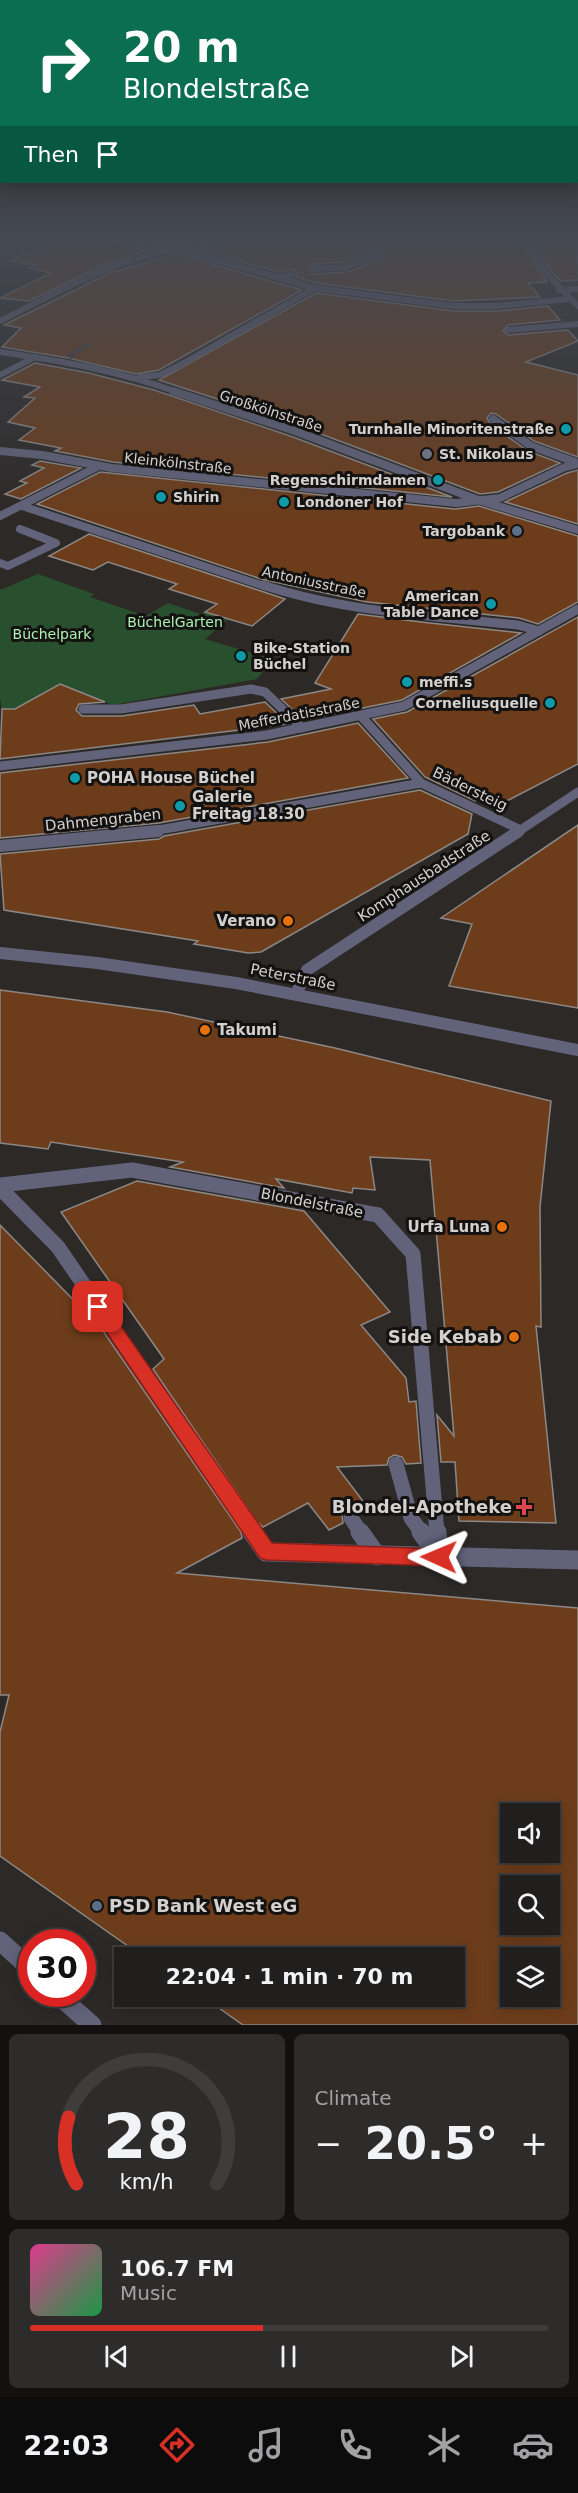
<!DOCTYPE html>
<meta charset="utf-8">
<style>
:root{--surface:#211f1d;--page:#2d2c2a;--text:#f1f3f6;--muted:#a2a2a4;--line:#3e3d3b;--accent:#d93025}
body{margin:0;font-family:"DejaVu Sans",sans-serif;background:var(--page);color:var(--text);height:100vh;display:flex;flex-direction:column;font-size:22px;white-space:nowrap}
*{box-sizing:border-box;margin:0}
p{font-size:20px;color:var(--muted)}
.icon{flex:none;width:33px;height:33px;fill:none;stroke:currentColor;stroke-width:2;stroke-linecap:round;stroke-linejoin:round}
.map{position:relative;height:2025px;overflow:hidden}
.details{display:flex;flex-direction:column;gap:9px;padding:9px;background:#121110;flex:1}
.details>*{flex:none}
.hud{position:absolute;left:0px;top:0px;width:579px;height:183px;box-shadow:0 3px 15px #0003,0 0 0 2px var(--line);background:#0b6e4f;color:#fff;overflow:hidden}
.controls{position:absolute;left:500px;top:1803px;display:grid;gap:12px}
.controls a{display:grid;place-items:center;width:60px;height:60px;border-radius:0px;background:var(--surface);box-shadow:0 3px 15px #0003,0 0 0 2px var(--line);font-size:30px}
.speed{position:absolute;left:18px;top:1929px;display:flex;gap:12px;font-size:30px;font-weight:700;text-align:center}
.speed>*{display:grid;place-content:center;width:78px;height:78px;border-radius:50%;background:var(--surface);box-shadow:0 3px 15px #0003,0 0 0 2px var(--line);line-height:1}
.speed .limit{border:9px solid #d22;background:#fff;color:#111}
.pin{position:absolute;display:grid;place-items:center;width:51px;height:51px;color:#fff;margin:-26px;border-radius:12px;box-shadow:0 3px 9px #0006}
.me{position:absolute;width:66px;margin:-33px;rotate:271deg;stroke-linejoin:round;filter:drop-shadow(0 0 4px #0008)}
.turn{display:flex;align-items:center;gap:21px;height:126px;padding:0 24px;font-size:27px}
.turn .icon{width:78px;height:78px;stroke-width:2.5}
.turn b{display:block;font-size:42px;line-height:51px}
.then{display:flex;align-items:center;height:57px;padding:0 24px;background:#0003;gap:12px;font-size:22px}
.big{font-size:45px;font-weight:600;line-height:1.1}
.details .tile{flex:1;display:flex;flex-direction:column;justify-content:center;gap:9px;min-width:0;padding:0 21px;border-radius:9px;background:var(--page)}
.details .dial{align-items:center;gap:0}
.dial svg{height:156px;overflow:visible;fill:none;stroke:var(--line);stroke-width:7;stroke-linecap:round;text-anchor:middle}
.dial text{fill:var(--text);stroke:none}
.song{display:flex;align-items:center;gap:18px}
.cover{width:72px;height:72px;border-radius:9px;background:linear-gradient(135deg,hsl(330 70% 55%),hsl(140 70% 35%))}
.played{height:6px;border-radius:3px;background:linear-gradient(90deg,var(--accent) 45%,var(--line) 45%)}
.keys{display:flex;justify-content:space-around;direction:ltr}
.heat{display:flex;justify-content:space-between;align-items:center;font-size:33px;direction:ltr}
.details .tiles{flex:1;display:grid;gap:9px;grid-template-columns:1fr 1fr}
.tile:last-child{grid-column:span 2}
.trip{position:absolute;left:114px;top:1947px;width:351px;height:60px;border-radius:0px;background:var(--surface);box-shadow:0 3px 15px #0003,0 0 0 2px var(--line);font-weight:600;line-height:60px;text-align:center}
.menu{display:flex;height:96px;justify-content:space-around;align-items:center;background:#0d0c0c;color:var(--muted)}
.menu .icon{width:42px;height:42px}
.menu .current{color:var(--accent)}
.menu b{font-size:27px;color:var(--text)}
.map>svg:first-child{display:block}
</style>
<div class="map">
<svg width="578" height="2025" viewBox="0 0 578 2025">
<rect width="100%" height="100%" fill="#2c2927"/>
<!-- green -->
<path fill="#29502e" d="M38,574L94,594L90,597L146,616L168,603L201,614L205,612L229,619L205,639L273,659L257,679L113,705L60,684L19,708L2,709L0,698V590Z"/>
<!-- building -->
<g fill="#6d3d1b" stroke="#8c8886" stroke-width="1.5" fill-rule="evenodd">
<path d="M140,237H202L173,244Z"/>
<path d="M230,237H502L506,243H522L547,282L528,283L540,297L453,301L316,283L296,277L297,273L294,269L279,272L196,249L227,242ZM378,249L384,252L383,258L348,272L314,274L309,270L313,264L345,262Z"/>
<path d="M59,239L97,242L104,240L149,249L106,264L29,301L0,298L51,273L30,268L35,265L10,261Z"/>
<path d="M578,242V280L561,281L551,271L534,243Z"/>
<path d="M176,254L302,290L159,370L136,374L68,358L2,347L21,328L4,325L110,273Z"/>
<path d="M316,293L453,311H498L548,306L560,320L508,325L503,331L508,335L568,330L578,341L526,362L578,375V457L534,441L496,414L491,413L487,418L490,424L528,451L560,463L498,492L480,494L297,425L159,380Z"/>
<path d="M35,363L89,373L154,390L293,437L452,497L113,462L55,451L61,448L19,440L35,428L8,422L35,398L24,397L40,387L2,380Z"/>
<path d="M40,461L81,468L21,499L5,494L27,483L20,481L44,468L32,465Z"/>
<path d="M578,470V524L505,502L567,473Z"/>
<path d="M100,472L455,509L479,506L578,536V602L538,624L519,618L367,602L261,579L37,504Z"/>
<path d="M89,534L261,591L285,599L252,626L205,612L217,604L169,589L177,584L108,562L93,570L49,556Z"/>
<path d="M358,614L421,622L521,633L402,700L304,720L281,699L331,689L315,683Z"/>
<path d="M578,617V764L501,804L477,790L475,801L425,777L373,719L407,712Z"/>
<path d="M60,684L105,702L79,704L76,710L82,716H122L194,705L200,714L265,702L288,724L0,759L2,709H15Z"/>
<path d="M358,723L408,778L159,823L0,838V773L268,742Z"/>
<path d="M420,790L472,814L468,834L261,952L248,953L194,944L198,941L4,910L0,854L159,839L164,836Z"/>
<path d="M578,825V1008L449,986L472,924L441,918Z"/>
<path d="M0,990L167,1012L335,1048L551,1101L540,1207L541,1327L536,1326L556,1523L459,1521L455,1462H441L437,1415L454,1436L430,1160L370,1157L375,1190L353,1188L352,1193L276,1179L284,1188L170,1167L183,1162L51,1142L48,1149L0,1143Z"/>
<path d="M137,1181L304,1211L390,1312L361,1325L406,1378L409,1402L416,1401L421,1463L406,1464L402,1457L394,1455L389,1458L387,1465L337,1467L369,1509L360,1514L355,1509L346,1510L342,1514L343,1523L329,1530L308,1503L263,1527L257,1522L153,1369L164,1359L61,1212Z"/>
<path d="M0,1225L101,1328L241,1532L242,1538L177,1573L578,1608V2025H243L202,1996H454V1958H145L0,1856V1732L9,1695H0ZM510,1814H549V1852H510ZM510,1886H549V1924H510ZM510,1958H549V1996H510Z"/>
</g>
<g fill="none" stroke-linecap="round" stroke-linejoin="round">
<!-- pedestrian-tunnel -->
<path stroke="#454240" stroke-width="6" stroke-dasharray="6 3" stroke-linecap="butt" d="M69,357L89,344"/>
<!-- service-far4 -->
<g stroke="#62637b" stroke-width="6">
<path d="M314,269L346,267L379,254"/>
<path d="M279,278L292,274"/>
</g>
<!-- service-far3 -->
<g stroke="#62637b" stroke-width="8">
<path d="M493,419L531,446L578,463"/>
<path d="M0,563L8,566L56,543L20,529"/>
</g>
<!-- service-far2 -->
<path stroke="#62637b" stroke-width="9" d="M83,709H121L251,689L265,692L302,728"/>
<!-- service-far1 -->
<g stroke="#62637b" stroke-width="15">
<path d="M396,1464L411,1518L422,1533"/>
<path d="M351,1518L361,1533"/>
</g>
<!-- service -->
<g stroke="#62637b" stroke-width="19">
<path d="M360,1532L377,1556"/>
<path d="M421,1532L437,1554"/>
</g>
<!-- pedestrian-far4 -->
<g stroke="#62637b" stroke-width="6">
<path d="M108,237L169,247"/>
<path d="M0,321C55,294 114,258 176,249"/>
<path d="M0,352C61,361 119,371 177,392"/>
<path d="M0,375L35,357"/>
<path d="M140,377L160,375L182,364"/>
</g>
<!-- pedestrian-far3 -->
<path stroke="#62637b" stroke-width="8" d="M173,391L295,431L481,501L578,530"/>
<!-- pedestrian-far2 -->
<g stroke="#62637b" stroke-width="9">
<path d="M361,716L421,783L521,830"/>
<path d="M142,833L421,783"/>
</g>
<!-- pedestrian-far1 -->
<path stroke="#62637b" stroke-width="12" d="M0,846L158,831"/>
<!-- pedestrian -->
<g stroke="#62637b" stroke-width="19">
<path d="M0,1941L32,1970"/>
<path d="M57,1994L92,2025"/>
</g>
<!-- minor-far5 -->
<g stroke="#62637b" stroke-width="6">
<path d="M177,248L225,237"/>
<path d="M176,249L315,288L453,306H498L570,299"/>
<path d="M559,290L578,289"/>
<path d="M508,330L578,324"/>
<path d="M182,364L315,288"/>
</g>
<!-- minor-far4 -->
<g stroke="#62637b" stroke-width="8">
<path d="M0,451L42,455L112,468L456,503L500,498L565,467L578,464"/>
<path d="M22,506L267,587"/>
<path d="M0,516L99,466"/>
</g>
<!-- minor-far3 -->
<g stroke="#62637b" stroke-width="9">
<path d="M263,585C344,612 434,616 518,625L539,631"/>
<path d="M0,766L267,735L404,706L578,609"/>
<path d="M516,833L578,792"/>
</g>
<!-- minor-far2 -->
<g stroke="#62637b" stroke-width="12">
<path d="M0,953L97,963L236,983L578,1050"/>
<path d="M296,994L307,970L519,831"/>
</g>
<!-- minor-far1 -->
<g stroke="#62637b" stroke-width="15">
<path d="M0,1185L132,1170L378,1215L413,1254L437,1533"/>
<path d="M0,1188L58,1247L253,1533"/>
</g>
<!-- minor -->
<g stroke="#62637b" stroke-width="19">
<path d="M252,1532L266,1552L578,1560"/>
<path d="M437,1532L439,1557"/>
</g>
<!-- tertiary -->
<path stroke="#62637b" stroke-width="6" d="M524,237L547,274L578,306"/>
</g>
<!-- sky -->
<linearGradient id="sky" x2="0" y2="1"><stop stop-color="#181715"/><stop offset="0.46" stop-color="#454952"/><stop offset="1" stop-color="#454952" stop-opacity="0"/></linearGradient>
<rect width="578" height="520" fill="url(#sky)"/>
<!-- route -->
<path fill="#d93025" stroke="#8d1f18" stroke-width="1.5" d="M98,1300L104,1302L272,1543L439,1549L446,1551L448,1557L446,1563L439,1566L266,1560L260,1558L92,1311L90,1307Z"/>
<!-- markers -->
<g fill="#0f9aa8" stroke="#131211" stroke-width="2">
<circle cx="566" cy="429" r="6"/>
<circle cx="438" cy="480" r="6"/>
<circle cx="161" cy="497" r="6"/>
<circle cx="284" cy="502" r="6"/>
<circle cx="491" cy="604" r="6"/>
<circle cx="241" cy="656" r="6"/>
<circle cx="407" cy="682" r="6"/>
<circle cx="550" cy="703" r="6"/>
<circle cx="75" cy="778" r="6"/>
<circle cx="180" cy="806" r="6"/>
</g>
<circle fill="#6b7280" stroke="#131211" stroke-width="2" cx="427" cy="454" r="6"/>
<g fill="#5c6f8a" stroke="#131211" stroke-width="2">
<circle cx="517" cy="531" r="6"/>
<circle cx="97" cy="1906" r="6"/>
</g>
<g fill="#e8710a" stroke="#131211" stroke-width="2">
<circle cx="288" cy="921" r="6"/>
<circle cx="205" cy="1030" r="6"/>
<circle cx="502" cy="1227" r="6"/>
<circle cx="514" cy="1337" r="6"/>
</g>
<path fill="#e0444e" stroke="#131211" stroke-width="2" d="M521 1498h6v6h6v6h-6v6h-6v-6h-6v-6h6z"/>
<g text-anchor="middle" stroke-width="6" stroke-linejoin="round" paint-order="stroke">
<!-- far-street labels -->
<g font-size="14" fill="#d3d1cf" stroke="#131211">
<text transform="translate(271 411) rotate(18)" y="5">Großkölnstraße</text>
<text transform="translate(178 463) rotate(6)" y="5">Kleinkölnstraße</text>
<text transform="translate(314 582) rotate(12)" y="5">Antoniusstraße</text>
<text transform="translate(299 714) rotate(-11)" y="5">Mefferdatisstraße</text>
</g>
<!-- far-poi labels -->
<g font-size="14" font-weight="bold" fill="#d3d1cf" stroke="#131211" text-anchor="end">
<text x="554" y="434">Turnhalle Minoritenstraße</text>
<text x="439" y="459" text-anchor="start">St. Nikolaus</text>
<text x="426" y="485">Regenschirmdamen</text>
<text x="173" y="502" text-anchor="start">Shirin</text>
<text x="296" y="507" text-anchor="start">Londoner Hof</text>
<text x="505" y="536">Targobank</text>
<text x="479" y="601">American<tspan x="479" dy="16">Table Dance</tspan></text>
<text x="253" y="653" text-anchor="start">Bike-Station<tspan x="253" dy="16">Büchel</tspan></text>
<text x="419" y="687" text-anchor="start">meffi.s</text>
<text x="538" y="708">Corneliusquelle</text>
</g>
<!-- far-park labels -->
<g font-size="14" fill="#abf2b2" stroke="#131211">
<text x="175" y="627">BüchelGarten</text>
<text x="52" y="639">Büchelpark</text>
</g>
<!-- poi labels -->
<g font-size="15" font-weight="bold" fill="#d3d1cf" stroke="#131211" text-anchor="start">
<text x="87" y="783">POHA House Büchel</text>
<text x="192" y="802">Galerie<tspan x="192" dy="17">Freitag 18.30</tspan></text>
<text x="276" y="926" text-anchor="end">Verano</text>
<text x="217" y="1035">Takumi</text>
<text x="490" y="1232" text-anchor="end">Urfa Luna</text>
</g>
<!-- street labels -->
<g font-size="15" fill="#d3d1cf" stroke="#131211">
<text transform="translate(470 789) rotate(26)" y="5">Bädersteig</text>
<text transform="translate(103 820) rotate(-6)" y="5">Dahmengraben</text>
<text transform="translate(424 876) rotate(-33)" y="5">Komphausbadstraße</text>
<text transform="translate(293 977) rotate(11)" y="5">Peterstraße</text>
<text transform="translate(312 1203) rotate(11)" y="5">Blondelstraße</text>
</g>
<!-- near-poi labels -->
<g font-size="18" font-weight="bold" fill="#d3d1cf" stroke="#131211" text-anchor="end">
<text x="502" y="1343">Side Kebab</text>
<text x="512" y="1513">Blondel-Apotheke</text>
<text x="109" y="1912" text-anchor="start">PSD Bank West eG</text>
</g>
</g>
</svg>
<div class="controls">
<a><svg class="icon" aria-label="sound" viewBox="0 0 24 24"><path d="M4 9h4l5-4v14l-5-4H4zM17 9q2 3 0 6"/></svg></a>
<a><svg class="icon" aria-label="search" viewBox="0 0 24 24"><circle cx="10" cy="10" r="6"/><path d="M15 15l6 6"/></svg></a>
<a><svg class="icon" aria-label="layers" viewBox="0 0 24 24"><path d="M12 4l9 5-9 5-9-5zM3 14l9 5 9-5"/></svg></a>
</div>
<div class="speed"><div class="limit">30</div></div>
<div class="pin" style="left:98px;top:1307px;background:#d93025"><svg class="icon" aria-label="arrive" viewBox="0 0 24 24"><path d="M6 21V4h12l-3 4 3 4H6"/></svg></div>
<svg class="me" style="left:439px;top:1557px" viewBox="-20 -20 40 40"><path d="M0-17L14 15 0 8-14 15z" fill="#d93025" stroke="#fff" stroke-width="4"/></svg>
<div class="trip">22:04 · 1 min · 70 m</div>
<div class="hud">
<div class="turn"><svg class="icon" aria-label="right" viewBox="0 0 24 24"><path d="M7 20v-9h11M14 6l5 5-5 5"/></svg><div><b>20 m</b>Blondelstraße</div></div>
<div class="then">Then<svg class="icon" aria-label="arrive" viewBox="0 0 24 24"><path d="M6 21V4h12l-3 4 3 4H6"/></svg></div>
</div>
</div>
<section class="details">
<div class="tiles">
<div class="tile dial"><svg viewBox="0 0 100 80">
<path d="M14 69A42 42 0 1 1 86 69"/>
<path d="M14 69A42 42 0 0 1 10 35" stroke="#d93025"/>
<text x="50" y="56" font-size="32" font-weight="700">28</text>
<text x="50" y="72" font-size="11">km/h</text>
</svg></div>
<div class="tile"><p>Climate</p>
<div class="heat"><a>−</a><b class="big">20.5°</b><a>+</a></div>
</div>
<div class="tile">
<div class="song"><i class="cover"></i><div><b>106.7 FM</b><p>Music</p></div></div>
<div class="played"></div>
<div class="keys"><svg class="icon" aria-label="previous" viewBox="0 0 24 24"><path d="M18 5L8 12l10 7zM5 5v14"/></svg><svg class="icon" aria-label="pause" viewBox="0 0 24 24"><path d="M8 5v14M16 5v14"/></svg><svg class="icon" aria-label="next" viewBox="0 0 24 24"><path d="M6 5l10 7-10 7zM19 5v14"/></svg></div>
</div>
</div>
</section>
<nav class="menu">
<b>22:03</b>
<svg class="icon current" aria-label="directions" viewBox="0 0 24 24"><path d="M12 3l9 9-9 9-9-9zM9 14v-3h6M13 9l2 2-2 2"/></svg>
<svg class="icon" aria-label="music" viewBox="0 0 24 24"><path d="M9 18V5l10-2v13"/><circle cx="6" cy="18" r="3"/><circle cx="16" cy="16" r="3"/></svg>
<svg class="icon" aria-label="phone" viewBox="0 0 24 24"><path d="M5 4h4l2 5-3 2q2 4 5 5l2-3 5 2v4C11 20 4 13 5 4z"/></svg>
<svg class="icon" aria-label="climate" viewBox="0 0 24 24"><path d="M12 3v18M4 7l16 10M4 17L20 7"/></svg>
<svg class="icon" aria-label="car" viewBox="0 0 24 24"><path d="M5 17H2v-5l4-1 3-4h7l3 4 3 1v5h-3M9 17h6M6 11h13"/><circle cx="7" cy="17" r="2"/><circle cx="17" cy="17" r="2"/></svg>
</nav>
